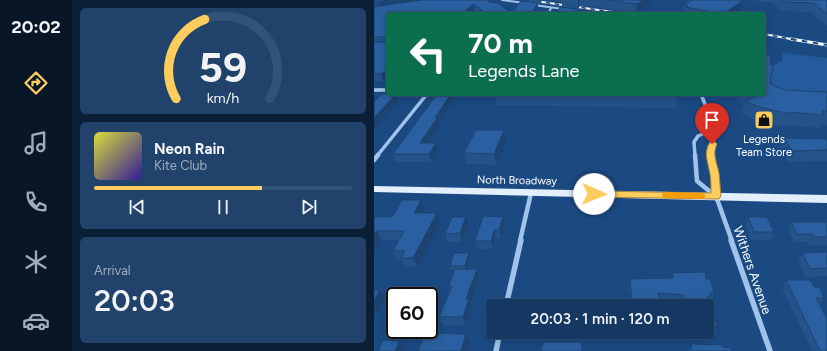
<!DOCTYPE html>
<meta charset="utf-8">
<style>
:root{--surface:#143862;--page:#21436b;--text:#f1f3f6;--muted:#9dacbe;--line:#335277;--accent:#fccc5d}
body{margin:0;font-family:Figtree,sans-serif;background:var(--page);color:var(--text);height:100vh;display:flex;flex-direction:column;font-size:15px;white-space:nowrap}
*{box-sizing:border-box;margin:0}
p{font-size:13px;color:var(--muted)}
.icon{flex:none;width:22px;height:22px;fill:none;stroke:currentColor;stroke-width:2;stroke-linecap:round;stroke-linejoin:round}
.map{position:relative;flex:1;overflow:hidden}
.side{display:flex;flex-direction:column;gap:8px;padding:8px;background:#0b1f36;width:302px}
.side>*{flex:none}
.hud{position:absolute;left:12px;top:12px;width:380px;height:84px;border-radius:4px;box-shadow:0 2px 10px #0003,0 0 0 1px var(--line);background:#0b6e4f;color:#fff;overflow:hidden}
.speed{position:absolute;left:12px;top:287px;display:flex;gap:8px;font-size:20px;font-weight:700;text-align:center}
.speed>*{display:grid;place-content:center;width:52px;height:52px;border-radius:50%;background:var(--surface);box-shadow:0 2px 10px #0003,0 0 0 1px var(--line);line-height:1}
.speed .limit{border:2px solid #111;border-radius:6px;background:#fff;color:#111}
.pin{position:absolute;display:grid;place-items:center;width:34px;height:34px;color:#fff;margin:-41px -17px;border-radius:50% 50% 50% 0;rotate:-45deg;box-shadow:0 0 4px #0007}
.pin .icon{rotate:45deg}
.me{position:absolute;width:44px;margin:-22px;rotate:91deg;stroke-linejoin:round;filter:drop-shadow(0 0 3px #0008)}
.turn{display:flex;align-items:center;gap:14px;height:84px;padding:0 16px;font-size:18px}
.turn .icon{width:52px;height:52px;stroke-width:2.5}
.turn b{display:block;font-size:28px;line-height:34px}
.big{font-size:30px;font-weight:600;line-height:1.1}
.side .tile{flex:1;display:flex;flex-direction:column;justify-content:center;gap:6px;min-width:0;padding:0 14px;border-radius:6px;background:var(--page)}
.side .dial{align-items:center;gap:0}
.dial svg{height:104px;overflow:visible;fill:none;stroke:var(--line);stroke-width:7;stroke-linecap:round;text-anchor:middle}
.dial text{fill:var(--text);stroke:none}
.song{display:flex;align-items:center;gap:12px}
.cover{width:48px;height:48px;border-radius:6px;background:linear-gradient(135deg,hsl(60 70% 55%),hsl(250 70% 35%))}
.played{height:4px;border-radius:2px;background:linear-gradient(90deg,var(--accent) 65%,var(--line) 65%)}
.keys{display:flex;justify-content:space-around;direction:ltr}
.trip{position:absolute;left:112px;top:299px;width:228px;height:40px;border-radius:4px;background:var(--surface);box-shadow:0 2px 10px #0003,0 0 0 1px var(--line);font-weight:600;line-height:40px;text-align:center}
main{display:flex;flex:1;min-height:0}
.menu{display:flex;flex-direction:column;width:72px;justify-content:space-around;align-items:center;background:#081627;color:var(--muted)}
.menu .icon{width:28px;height:28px}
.menu .current{color:var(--accent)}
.menu b{font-size:18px;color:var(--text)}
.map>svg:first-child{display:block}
</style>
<main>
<nav class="menu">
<b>20:02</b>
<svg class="icon current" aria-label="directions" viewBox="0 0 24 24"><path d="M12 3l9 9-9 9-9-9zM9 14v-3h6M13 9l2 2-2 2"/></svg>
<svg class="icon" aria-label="music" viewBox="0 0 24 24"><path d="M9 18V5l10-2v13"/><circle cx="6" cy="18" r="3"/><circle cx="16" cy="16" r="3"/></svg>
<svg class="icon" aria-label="phone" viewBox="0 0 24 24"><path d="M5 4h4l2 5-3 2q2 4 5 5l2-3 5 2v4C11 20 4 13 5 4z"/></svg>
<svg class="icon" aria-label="climate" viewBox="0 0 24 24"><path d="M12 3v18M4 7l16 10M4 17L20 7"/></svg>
<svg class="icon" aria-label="car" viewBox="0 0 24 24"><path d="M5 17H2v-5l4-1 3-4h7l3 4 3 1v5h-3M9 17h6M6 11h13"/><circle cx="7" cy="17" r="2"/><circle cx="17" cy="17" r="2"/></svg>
</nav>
<section class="side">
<div class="tile dial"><svg viewBox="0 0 100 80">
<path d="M14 69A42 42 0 1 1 86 69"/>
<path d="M14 69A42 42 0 0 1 36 8" stroke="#fccc5d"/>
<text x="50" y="56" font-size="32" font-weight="700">59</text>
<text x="50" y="72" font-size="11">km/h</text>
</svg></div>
<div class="tile">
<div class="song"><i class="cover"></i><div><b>Neon Rain</b><p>Kite Club</p></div></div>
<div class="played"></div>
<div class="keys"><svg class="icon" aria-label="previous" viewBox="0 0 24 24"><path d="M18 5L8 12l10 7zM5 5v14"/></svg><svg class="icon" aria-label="pause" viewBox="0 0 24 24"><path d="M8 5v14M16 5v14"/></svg><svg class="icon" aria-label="next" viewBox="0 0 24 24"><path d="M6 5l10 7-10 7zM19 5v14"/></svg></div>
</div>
<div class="tile"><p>Arrival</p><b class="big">20:03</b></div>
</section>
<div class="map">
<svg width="453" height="351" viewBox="0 0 453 351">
<rect width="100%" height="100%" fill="#1b4a83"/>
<!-- green -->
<path fill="#245b9c" d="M409,53L453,58V106L391,93L397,67L408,61Z"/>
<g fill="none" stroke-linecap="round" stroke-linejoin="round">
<!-- street-far4 -->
<g stroke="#a0c3eb" stroke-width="2">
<path d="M128,0L150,3"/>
<path d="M160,5L189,9"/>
<path d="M174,14L177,8"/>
</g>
<!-- street-far3 -->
<path stroke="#a0c3eb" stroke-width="2.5" d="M0,90H14"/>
<!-- street-far2 -->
<g stroke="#a0c3eb" stroke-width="3.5">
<path d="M0,90H14"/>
<path d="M333,132L341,137L336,149V156"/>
<path d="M3,156L53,94"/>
<path d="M321,156L320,142L324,136L333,132L338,122L327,94"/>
</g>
<!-- street-far1 -->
<g stroke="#a0c3eb" stroke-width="4.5">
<path d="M321,155L323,181L340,195"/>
<path d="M336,155L341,174L342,196L358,241"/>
<path d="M0,160L4,155"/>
<path d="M146,241L157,193"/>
</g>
<!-- street -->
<g stroke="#a0c3eb" stroke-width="5.5">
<path d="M357,240L396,351"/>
<path d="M132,306L147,240"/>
<path d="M122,351L126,332"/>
</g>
<!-- primary -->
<path fill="#e4effe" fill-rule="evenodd" d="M0,186L453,195V203L0,192Z"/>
<defs>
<g id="rail-far1">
<path d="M154,0L253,14"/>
<path d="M390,34L422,40"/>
</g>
<path id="rail" d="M417,39L453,45"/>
</defs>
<!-- rail-far1 casing -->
<use href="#rail-far1" stroke="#fff" stroke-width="2"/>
<!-- rail casing -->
<use href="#rail" stroke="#fff" stroke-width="3"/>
<!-- rail-far1 -->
<use href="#rail-far1" stroke="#1b4a83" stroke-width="1.5" stroke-dasharray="4.5" stroke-linecap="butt"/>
<!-- rail -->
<use href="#rail" stroke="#1b4a83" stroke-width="2" stroke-dasharray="5.5" stroke-linecap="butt"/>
</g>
<!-- wall -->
<g fill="#24538a">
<path d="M1,0H46L6,6Z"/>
<path d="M112,0L138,13L164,8L161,14H107L100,9L95,14H14V77L9,81H0V7Z"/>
<path d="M151,0H168L167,3L151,1Z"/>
<path d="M170,0H281L262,13L206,5L204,9H202V13L198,8L188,6V2Z"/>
<path d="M313,0H367L368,1L366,10L360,14H308L309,5L313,3Z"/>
<path d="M384,0H453V26L437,12L407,11L398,2H385Z"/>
<path d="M396,65V83L403,87L410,90L453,92V125L446,124L444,128L413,125L412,127L379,119L368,114L370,104L357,95V94H390Z"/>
<path d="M121,94H303V95L302,108L122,105Z"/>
<path d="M65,122L66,125L54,143H62L64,150L57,162H22L19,154Z"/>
<path d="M130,130L132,141L122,165L92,164L90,153Z"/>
<path d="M410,138L453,139V161L414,162L406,149Z"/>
<path d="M47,200L50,209L48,213L66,223L44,267H31L28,260L24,261L19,251L25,240H7L0,252V217H18Z"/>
<path d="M374,217L400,232L397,240H377L372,225Z"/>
<path d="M417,222H453V245H436L434,242H420L414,230Z"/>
<path d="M95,225L88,242H74L71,234Z"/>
<path d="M131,225L127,238H122L119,249H103L101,241Z"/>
<path d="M453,252V276L432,277L424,261L428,253Z"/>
<path d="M95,253L96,257L92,269H103L105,277L96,304L98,307L92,325H69L65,317L76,289L75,285L80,270H77L76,266Z"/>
<path d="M298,273L332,279L340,292L338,300H336V301L344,327L341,335H317L316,332H333V306H307V303L286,302L285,306H257L256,287V279L297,278Z"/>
<path d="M412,280L440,287L450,298L446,305L453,351H438L408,288Z"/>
<path d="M64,292L60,301L55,300V296H43Z"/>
<path d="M317,344L349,347L358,351H315Z"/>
</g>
<!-- shaded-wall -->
<g fill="#1d4371">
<path d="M12,0H46L6,6L4,1Z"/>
<path d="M204,0H205L206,5L204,9Z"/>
<path d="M269,0H281L262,13L263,4Z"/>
<path d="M368,1L366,10L360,14H352V12Z"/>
<path d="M164,3V8L161,14H157Z"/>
<path d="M99,4L100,9L95,14H88Z"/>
<path d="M14,69V77L9,81L7,74Z"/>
<path d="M22,94L24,101L0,128V118Z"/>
<path d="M77,94H83L65,122L66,125L49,150L46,143L61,118Z"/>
<path d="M130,130L132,141L122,165L120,154Z"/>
<path d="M62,143L64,150L57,162L55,154Z"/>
<path d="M47,200L50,209L43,223L40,213Z"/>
<path d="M63,213L66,223L44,267L39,258Z"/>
<path d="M92,217L95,225L88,242L86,233Z"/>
<path d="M129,217L131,225L127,238L125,230Z"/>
<path d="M120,230L122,238L119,249L117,241Z"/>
<path d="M3,231L7,240L0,252V235Z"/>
<path d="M95,253L96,257L92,270L91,266Z"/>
<path d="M103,269L105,277L96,304L98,307L92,325L89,317L92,299Z"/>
<path d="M62,288L64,292L60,301L58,297Z"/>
<path d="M6,290L11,298L0,317V301Z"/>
<path d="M92,334L96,342L93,351H87Z"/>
<path d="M26,341L30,349L29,351H21Z"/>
</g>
<!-- building -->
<g fill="#2a60a1" stroke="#1d4371">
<path d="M47,0H112L115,2L123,3L138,13L147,1L164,3L157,14H113L99,4L88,14H14V38L13,37H0V7Z"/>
<path d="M232,0H269L263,4Z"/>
<path d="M319,0H367L368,1L352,12L346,11L344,13L311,7L314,6L309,5Z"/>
<path d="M407,0H453V14L440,3L409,2Z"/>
<path d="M186,7L202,9L200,14H183Z"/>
<path d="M14,40V69L7,74H0V42H12Z"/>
<path d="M390,54L397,55L396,65H399L396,83L403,87L410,90L453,92V111H448L449,115L416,112V114L382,106L371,101L381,97L376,94H390Z"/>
<path d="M8,94H22L0,118V102Z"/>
<path d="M63,94H77L61,118H63L46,143H62L55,154H19Z"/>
<path d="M211,94H303V95Z"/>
<path d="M102,130H130L120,154L90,153Z"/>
<path d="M410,138L453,139V150L418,151Z"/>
<path d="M28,200H47L40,213H63L39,258H27L31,251H19L30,231H3L0,235V217H18Z"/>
<path d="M109,216L129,217L125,230H120L117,241H101Z"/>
<path d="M78,217H92L86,233L71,234Z"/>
<path d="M374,217H393L400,232H380Z"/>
<path d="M417,222H453V237H440L438,234H423Z"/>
<path d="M453,252V268L436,269L428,253Z"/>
<path d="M80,253H95L91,266H76Z"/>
<path d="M81,269H103L92,299H95L89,317H65L78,286L75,285Z"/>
<path d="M331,272L332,279H336L340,292H336L337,296H334L344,327H333V306H311L309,295L284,293L286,302H258L256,279L299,278L298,273Z"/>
<path d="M412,280H436L440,287H445L450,298H442L453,319V351H446Z"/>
<path d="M48,287L62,288L58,297L43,296Z"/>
<path d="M0,290H6L0,301Z"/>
<path d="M51,333L92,334L87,351H44Z"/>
<path d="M9,340L26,341L21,351H4Z"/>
<path d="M169,342H208V351H167Z"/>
<path d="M317,344L349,345V347L357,348L358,351H318Z"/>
</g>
<!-- route -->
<path fill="#fccc5d" stroke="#a4853c" d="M336,142H341L343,144C338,154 343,163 345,173C346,181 346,189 347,196L345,199L220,197L215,194L220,191L337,193C337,187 337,180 336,174C334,162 329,153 336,142Z"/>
<!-- slow -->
<path fill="#f59e0b" d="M293,192L328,193L332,196L328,199L289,198L288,195L289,193Z"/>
<!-- icons -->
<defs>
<symbol id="shop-square" viewBox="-11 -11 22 22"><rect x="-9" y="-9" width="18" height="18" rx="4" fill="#fccc5d" stroke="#1b4a83"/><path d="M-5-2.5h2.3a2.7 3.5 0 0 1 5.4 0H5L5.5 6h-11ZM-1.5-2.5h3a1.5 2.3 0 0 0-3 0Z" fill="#111"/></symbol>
</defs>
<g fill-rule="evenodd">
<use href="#shop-square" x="379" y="109" width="22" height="22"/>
</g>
<g text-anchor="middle" stroke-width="4" stroke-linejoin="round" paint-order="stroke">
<!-- poi labels -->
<g font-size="11" fill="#fff" stroke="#1b4a83">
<text x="390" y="143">Legends<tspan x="390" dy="13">Team Store</tspan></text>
</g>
<!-- street labels -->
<g font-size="11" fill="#fff" stroke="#1b4a83">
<text transform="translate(143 180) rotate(1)" y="4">North Broadway</text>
</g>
<!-- near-street labels -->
<g font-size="13" fill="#fff" stroke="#1b4a83">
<text transform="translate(379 270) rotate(71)" y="5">Withers Avenue</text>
</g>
</g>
</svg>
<div class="speed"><div class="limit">60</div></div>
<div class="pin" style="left:338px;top:144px;background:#d93025"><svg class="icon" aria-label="arrive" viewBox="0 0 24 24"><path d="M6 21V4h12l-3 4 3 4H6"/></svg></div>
<svg class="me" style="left:220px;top:194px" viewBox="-20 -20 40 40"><circle r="19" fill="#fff"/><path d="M0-13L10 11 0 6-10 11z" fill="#fccc5d"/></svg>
<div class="trip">20:03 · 1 min · 120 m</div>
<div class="hud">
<div class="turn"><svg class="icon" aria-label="left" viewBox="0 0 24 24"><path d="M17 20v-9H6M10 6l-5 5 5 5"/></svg><div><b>70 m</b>Legends Lane</div></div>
</div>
</div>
</main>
